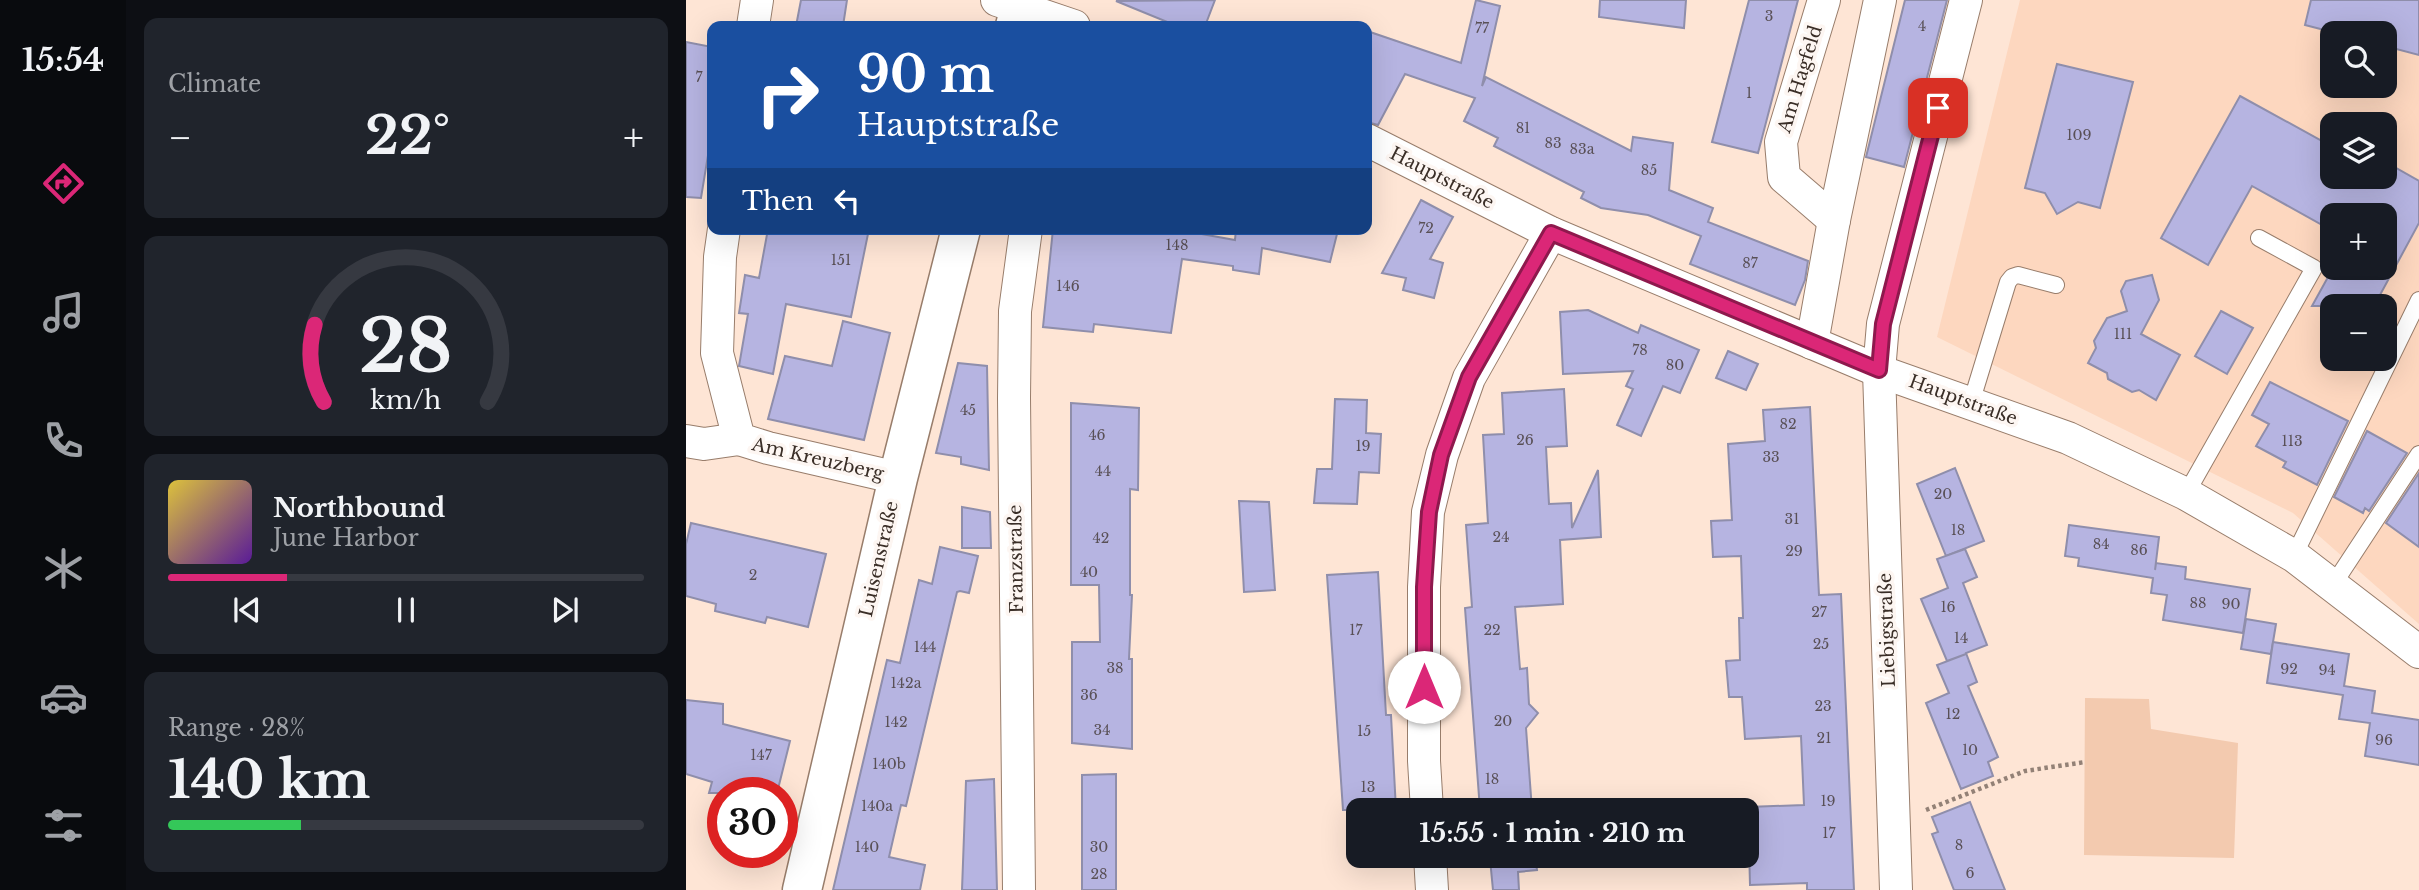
<!DOCTYPE html>
<meta charset="utf-8">
<style>
:root{--surface:#171b24;--page:#20242c;--text:#f1f3f6;--muted:#9ea1a6;--line:#363941;--accent:#db2777}
body{margin:0;font-family:"Libre Baskerville",serif;background:var(--page);color:var(--text);height:100vh;display:flex;flex-direction:column;font-size:26px;white-space:nowrap}
*{box-sizing:border-box;margin:0}
p{font-size:23px;color:var(--muted)}
.icon{flex:none;width:38px;height:38px;fill:none;stroke:currentColor;stroke-width:2;stroke-linecap:round;stroke-linejoin:round}
.map{position:relative;flex:1;overflow:hidden}
.drawer{display:flex;flex-direction:column;gap:18px;padding:18px;background:#0d0f14;width:560px}
.drawer>*{flex:none}
.guide{position:absolute;left:21px;top:21px;width:665px;height:214px;border-radius:14px;box-shadow:0 7px 28px #0002;background:#1a4fa0;color:#fff;overflow:hidden}
.fabs{position:absolute;left:1634px;top:21px;display:grid;gap:14px}
.fabs a{display:grid;place-items:center;width:77px;height:77px;border-radius:14px;background:var(--surface);box-shadow:0 7px 28px #0002;font-size:35px}
.speed{position:absolute;left:21px;top:777px;display:flex;gap:14px;font-size:35px;font-weight:700;text-align:center}
.speed>*{display:grid;place-content:center;width:91px;height:91px;border-radius:50%;background:var(--surface);box-shadow:0 7px 28px #0002;line-height:1}
.speed .limit{border:10px solid #d22;background:#fff;color:#111}
.pin{position:absolute;display:grid;place-items:center;width:60px;height:60px;color:#fff;margin:-30px;border-radius:14px;box-shadow:0 4px 10px #0006}
.me{position:absolute;width:77px;margin:-38px;rotate:0deg;stroke-linejoin:round;filter:drop-shadow(0 0 5px #0008)}
.turn{display:flex;align-items:center;gap:24px;height:147px;padding:0 35px;font-size:32px}
.turn .icon{width:91px;height:91px;stroke-width:2.5}
.turn b{display:block;font-size:49px;line-height:60px}
.then{display:flex;align-items:center;height:66px;padding:0 35px;background:#0003;gap:14px;font-size:26px}
.big{font-size:52px;font-weight:800;line-height:1.1}
.drawer .tile{flex:1;display:flex;flex-direction:column;justify-content:center;gap:10px;min-width:0;padding:0 24px;border-radius:14px;background:var(--page)}
.drawer .dial{align-items:center;gap:0}
.dial svg{height:182px;overflow:visible;fill:none;stroke:var(--line);stroke-width:7;stroke-linecap:round;text-anchor:middle}
.dial text{fill:var(--text);stroke:none}
.song{display:flex;align-items:center;gap:21px}
.cover{width:84px;height:84px;border-radius:10px;background:linear-gradient(135deg,hsl(50 70% 55%),hsl(270 70% 35%))}
.played{height:7px;border-radius:4px;background:linear-gradient(90deg,var(--accent) 25%,var(--line) 25%)}
.keys{display:flex;justify-content:space-around;direction:ltr}
.heat{display:flex;justify-content:space-between;align-items:center;font-size:38px;direction:ltr}
.charge{height:10px;border-radius:5px;background:linear-gradient(90deg,#34c759 28%,var(--line) 0)}
.trip{position:absolute;left:660px;top:798px;width:413px;height:70px;border-radius:14px;background:var(--surface);box-shadow:0 7px 28px #0002;font-weight:800;line-height:70px;text-align:center}
main{display:flex;flex:1;min-height:0}
.menu{display:flex;flex-direction:column;width:126px;justify-content:space-around;align-items:center;background:#090b0e;color:var(--muted)}
.menu .icon{width:49px;height:49px}
.menu .on{color:var(--accent)}
.menu b{font-size:32px;color:var(--text)}
.map>svg:first-child{display:block}
</style>
<main>
<nav class="menu">
<b>15:54</b>
<svg class="icon on" aria-label="directions" viewBox="0 0 24 24"><path d="M12 3l9 9-9 9-9-9zM9 14v-3h6M13 9l2 2-2 2"/></svg>
<svg class="icon" aria-label="music" viewBox="0 0 24 24"><path d="M9 18V5l10-2v13"/><circle cx="6" cy="18" r="3"/><circle cx="16" cy="16" r="3"/></svg>
<svg class="icon" aria-label="phone" viewBox="0 0 24 24"><path d="M5 4h4l2 5-3 2q2 4 5 5l2-3 5 2v4C11 20 4 13 5 4z"/></svg>
<svg class="icon" aria-label="climate" viewBox="0 0 24 24"><path d="M12 3v18M4 7l16 10M4 17L20 7"/></svg>
<svg class="icon" aria-label="car" viewBox="0 0 24 24"><path d="M5 17H2v-5l4-1 3-4h7l3 4 3 1v5h-3M9 17h6M6 11h13"/><circle cx="7" cy="17" r="2"/><circle cx="17" cy="17" r="2"/></svg>
<svg class="icon" aria-label="filters" viewBox="0 0 24 24"><path d="M4 7h16M4 17h16"/><circle cx="9" cy="7" r="2"/><circle cx="15" cy="17" r="2"/></svg>
</nav>
<section class="drawer">
<div class="tile"><p>Climate</p>
<div class="heat"><a>−</a><b class="big">22°</b><a>+</a></div>
</div>
<div class="tile dial"><svg viewBox="0 0 100 80">
<path d="M14 69A42 42 0 1 1 86 69"/>
<path d="M14 69A42 42 0 0 1 10 35" stroke="#db2777"/>
<text x="50" y="56" font-size="32" font-weight="700">28</text>
<text x="50" y="72" font-size="11">km/h</text>
</svg></div>
<div class="tile">
<div class="song"><i class="cover"></i><div><b>Northbound</b><p>June Harbor</p></div></div>
<div class="played"></div>
<div class="keys"><svg class="icon" aria-label="previous" viewBox="0 0 24 24"><path d="M18 5L8 12l10 7zM5 5v14"/></svg><svg class="icon" aria-label="pause" viewBox="0 0 24 24"><path d="M8 5v14M16 5v14"/></svg><svg class="icon" aria-label="next" viewBox="0 0 24 24"><path d="M6 5l10 7-10 7zM19 5v14"/></svg></div>
</div>
<div class="tile"><p>Range · 28%</p><b class="big">140 km</b><div class="charge"></div></div>
</section>
<div class="map">
<svg width="1733" height="890" viewBox="0 0 1733 890">
<rect width="100%" height="100%" fill="#fee5d5"/>
<!-- built -->
<path fill="#fdd7bf" fill-rule="evenodd" d="M1334,0H1733V624L1607,513L1251,337ZM1647,33H1699V86H1647ZM1647,124H1699V177H1647ZM1647,215H1699V268H1647ZM1647,306H1699V359H1647Z"/>
<!-- green -->
<path fill="#f3caaf" d="M1399,698L1463,699L1465,729L1552,743L1548,858L1398,855Z"/>
<!-- building -->
<g fill="#b6b4e1" stroke="#8f8eab" stroke-width="2">
<path d="M115,0H161L157,26H110Z"/>
<path d="M529,0L519,26H491L430,1Z"/>
<path d="M790,0L814,6L796,86L800,77L945,151L947,137L987,143L983,190L1027,208L1022,222L1122,261L1119,280L1109,305L1004,264L1015,236L962,215L915,208L895,198L898,192L808,146L812,138L778,121L789,98L719,74L692,125L681,122V31L775,63Z"/>
<path d="M914,0H1000L998,28L913,17Z"/>
<path d="M1063,0H1112L1072,153L1026,142Z"/>
<path d="M1219,0H1261L1218,167L1180,157Z"/>
<path d="M1625,0H1733V55L1699,46V33H1650L1619,25Z"/>
<path d="M0,42L26,47V131L15,198L0,197Z"/>
<path d="M1371,64L1447,82L1414,208L1392,202L1371,214L1359,193L1339,188Z"/>
<path d="M1554,96L1647,147V177H1699L1703,164L1733,181V223L1688,306H1626L1647,268H1699V215H1647V231L1566,186L1522,265L1475,238Z"/>
<path d="M735,200L767,217L744,259L757,263L748,298L717,290L720,278L696,273Z"/>
<path d="M82,229H183L165,317L100,304L87,374L53,366L62,314L53,313L59,275L73,278Z"/>
<path d="M367,229H488L549,240L550,229H627L651,234L644,262L576,248L573,274L547,270V266L496,259L485,333L408,324L407,332L357,327Z"/>
<path d="M1466,275L1473,300L1455,334L1494,355L1470,400L1453,390L1446,392L1422,379L1421,373L1402,363L1410,348L1408,341L1421,318L1441,311L1435,291L1440,281Z"/>
<path d="M902,310L952,333L955,325L1013,350L994,393L977,386L955,436L931,425L947,389L940,386L947,371L877,374L874,312Z"/>
<path d="M1535,311L1567,328L1541,374L1509,356Z"/>
<path d="M157,321L204,333L178,440L82,419L99,356L146,366Z"/>
<path d="M1042,351L1072,364L1060,390L1030,378Z"/>
<path d="M272,363L301,366L303,470L275,464V457L250,453Z"/>
<path d="M1584,382L1662,421L1631,485L1597,467L1600,462L1570,446L1583,424L1566,415Z"/>
<path d="M878,389L881,446L860,447L863,504L885,503L886,528L912,470L915,537L874,540L877,604L829,607L834,669L841,668L843,704L852,713L840,728L846,810H794L779,608L786,607L780,525L802,523L797,435L818,434L816,393Z"/>
<path d="M649,399L681,400L680,433L695,434L693,473L673,472L671,504L628,503L631,469H646Z"/>
<path d="M385,403L453,408L452,490L444,489V595H446L443,659H446V749L386,743V642H414L413,585H385Z"/>
<path d="M1124,407L1133,595L1155,594L1168,890H1121V883L1064,885L1062,807L1118,805L1115,736L1059,739L1056,697H1043L1040,661L1054,660L1053,618H1057L1055,556L1027,557L1025,521L1046,520L1042,444L1079,441L1077,410Z"/>
<path d="M1681,431L1721,453L1683,511L1679,508L1677,513L1648,497Z"/>
<path d="M1269,468L1298,541L1260,556L1231,484Z"/>
<path d="M1733,473V547L1700,523Z"/>
<path d="M553,501L583,502L589,590L558,592Z"/>
<path d="M276,507L304,512L305,548H276Z"/>
<path d="M5,523L140,554L122,627L81,617L79,623L29,611L30,604L0,596V544Z"/>
<path d="M1383,525L1473,537L1469,570L1470,563L1500,567L1499,579L1564,589L1557,633L1477,620L1481,595L1465,593L1467,578L1392,566L1393,558L1379,556Z"/>
<path d="M254,547L292,556L283,593L274,591L271,592L220,806L215,805L203,857L239,865L234,890H147L201,660L214,663L233,580L246,584Z"/>
<path d="M1279,549L1291,577L1277,583L1301,645L1280,653L1291,682L1282,686L1312,757L1302,762L1307,776L1275,789L1240,703L1263,693L1251,665L1280,654L1261,661L1235,599L1262,588L1251,559Z"/>
<path d="M692,572L700,715H705L710,810H657L641,575Z"/>
<path d="M1560,619L1590,624L1585,654L1555,649Z"/>
<path d="M1587,642L1663,654L1658,686L1689,691L1686,713L1733,720V765L1679,756L1684,723L1653,719L1657,695L1581,683Z"/>
<path d="M0,700L37,704V724L104,741L91,793H23L26,782L0,774Z"/>
<path d="M430,774V890H396V775Z"/>
<path d="M308,779L311,890H276L280,781Z"/>
<path d="M1284,802L1319,890H1268L1246,834L1252,832L1246,817Z"/>
<path d="M796,856H849L851,870L832,872L833,890H807L804,859L797,860Z"/>
</g>
<g fill="none" stroke-linecap="round" stroke-linejoin="round">
<defs>
<g id="lane">
<path d="M1285,403L1322,282L1326,277L1332,275L1370,285"/>
<path d="M1500,494L1628,268L1573,238"/>
<path d="M1608,556L1733,300"/>
<path d="M1647,585L1733,454"/>
</g>
<g id="street">
<path d="M311,0L388,26"/>
<path d="M1138,0L1095,142L1098,177L1148,220"/>
<path d="M67,26L71,0"/>
<path d="M681,140L865,233L1193,371L1382,438L1500,494L1608,556L1733,652"/>
<path d="M38,229L34,257L31,353L53,439L82,448L212,478"/>
<path d="M1126,343L1148,220L1194,0"/>
<path d="M0,441L18,444L53,439"/>
<path d="M741,810L738,761V587L742,512L756,455L783,378L865,233"/>
<path d="M744,856L746,890"/>
<path d="M333,890L328,398L329,311L340,229"/>
<path d="M1210,890L1193,371L1197,324L1280,0"/>
</g>
<g id="secondary">
<path d="M329,26L336,0"/>
<path d="M116,890L212,478L275,229"/>
</g>
</defs>
<!-- lane casing -->
<use href="#lane" stroke="#987d6b" stroke-width="18"/>
<!-- street casing -->
<use href="#street" stroke="#987d6b" stroke-width="34"/>
<!-- secondary casing -->
<use href="#secondary" stroke="#987d6b" stroke-width="41"/>
<!-- path -->
<path stroke="#938176" stroke-width="4.5" stroke-dasharray="3.5 3.5" stroke-linecap="butt" d="M1240,810L1339,771L1399,762"/>
<!-- lane -->
<use href="#lane" stroke="#fff" stroke-width="16"/>
<!-- street -->
<use href="#street" stroke="#fff" stroke-width="32"/>
<!-- secondary -->
<use href="#secondary" stroke="#fff" stroke-width="38"/>
</g>
<g fill="none" stroke-linecap="round" stroke-linejoin="round">
<defs>
<path id="route" d="M738,687V587L743,512L755,455L783,377L865,233L1193,370L1197,324L1252,108"/>
</defs>
<!-- route casing -->
<use href="#route" stroke="#8e194d" stroke-width="18"/>
<!-- route -->
<use href="#route" stroke="#db2777" stroke-width="12"/>
</g>
<g text-anchor="middle" stroke-width="7" stroke-linejoin="round" paint-order="stroke">
<!-- number labels -->
<g font-size="14" fill="#595056">
<text x="1083" y="21">3</text>
<text x="1236" y="31">4</text>
<text x="796" y="33">77</text>
<text x="13" y="82">7</text>
<text x="1063" y="98">1</text>
<text x="837" y="133">81</text>
<text x="1393" y="140">109</text>
<text x="867" y="148">83</text>
<text x="896" y="154">83a</text>
<text x="963" y="175">85</text>
<text x="740" y="233">72</text>
<text x="491" y="250">148</text>
<text x="155" y="265">151</text>
<text x="1064" y="268">87</text>
<text x="382" y="291">146</text>
<text x="1437" y="339">111</text>
<text x="954" y="355">78</text>
<text x="989" y="370">80</text>
<text x="282" y="415">45</text>
<text x="1102" y="429">82</text>
<text x="411" y="440">46</text>
<text x="839" y="445">26</text>
<text x="1606" y="446">113</text>
<text x="677" y="451">19</text>
<text x="1085" y="462">33</text>
<text x="417" y="476">44</text>
<text x="1257" y="499">20</text>
<text x="1106" y="524">31</text>
<text x="1272" y="535">18</text>
<text x="815" y="542">24</text>
<text x="415" y="543">42</text>
<text x="1415" y="549">84</text>
<text x="1453" y="555">86</text>
<text x="1108" y="556">29</text>
<text x="403" y="577">40</text>
<text x="67" y="580">2</text>
<text x="1512" y="608">88</text>
<text x="1545" y="609">90</text>
<text x="1262" y="612">16</text>
<text x="1133" y="617">27</text>
<text x="670" y="635">17</text>
<text x="806" y="635">22</text>
<text x="1275" y="643">14</text>
<text x="1135" y="649">25</text>
<text x="239" y="652">144</text>
<text x="429" y="673">38</text>
<text x="1603" y="674">92</text>
<text x="1641" y="675">94</text>
<text x="220" y="688">142a</text>
<text x="403" y="700">36</text>
<text x="1137" y="711">23</text>
<text x="1267" y="719">12</text>
<text x="817" y="726">20</text>
<text x="210" y="727">142</text>
<text x="416" y="735">34</text>
<text x="678" y="736">15</text>
<text x="1138" y="743">21</text>
<text x="1698" y="745">96</text>
<text x="1284" y="755">10</text>
<text x="75" y="760">147</text>
<text x="203" y="769">140b</text>
<text x="806" y="784">18</text>
<text x="682" y="792">13</text>
<text x="1142" y="806">19</text>
<text x="191" y="811">140a</text>
<text x="1143" y="838">17</text>
<text x="1273" y="850">8</text>
<text x="181" y="852">140</text>
<text x="413" y="852">30</text>
<text x="1284" y="878">6</text>
<text x="413" y="879">28</text>
</g>
<!-- street labels -->
<g font-size="18" fill="#3a2e27" stroke="#fdf6f2">
<text transform="translate(1114 79) rotate(-73)" y="6">Am Hagfeld</text>
<text transform="translate(756 178) rotate(27)" y="6">Hauptstraße</text>
<text transform="translate(1277 400) rotate(20)" y="6">Hauptstraße</text>
<text transform="translate(132 459) rotate(13)" y="6">Am Kreuzberg</text>
<text transform="translate(193 559) rotate(-77)" y="6">Luisenstraße</text>
<text transform="translate(330 559) rotate(-91)" y="6">Franzstraße</text>
<text transform="translate(1201 630) rotate(-92)" y="6">Liebigstraße</text>
</g>
</g>
</svg>
<div class="fabs">
<a><svg class="icon" aria-label="search" viewBox="0 0 24 24"><circle cx="10" cy="10" r="6"/><path d="M15 15l6 6"/></svg></a>
<a><svg class="icon" aria-label="layers" viewBox="0 0 24 24"><path d="M12 4l9 5-9 5-9-5zM3 14l9 5 9-5"/></svg></a>
<a>+</a>
<a>−</a>
</div>
<div class="speed"><div class="limit">30</div></div>
<div class="pin" style="left:1252px;top:108px;background:#d93025"><svg class="icon" aria-label="arrive" viewBox="0 0 24 24"><path d="M6 21V4h12l-3 4 3 4H6"/></svg></div>
<svg class="me" style="left:738px;top:687px" viewBox="-20 -20 40 40"><circle r="19" fill="#fff"/><path d="M0-13L10 11 0 6-10 11z" fill="#db2777"/></svg>
<div class="trip">15:55 · 1 min · 210 m</div>
<div class="guide">
<div class="turn"><svg class="icon" aria-label="right" viewBox="0 0 24 24"><path d="M7 20v-9h11M14 6l5 5-5 5"/></svg><div><b>90 m</b>Hauptstraße</div></div>
<div class="then">Then<svg class="icon" aria-label="left" viewBox="0 0 24 24"><path d="M17 20v-9H6M10 6l-5 5 5 5"/></svg></div>
</div>
</div>
</main>
